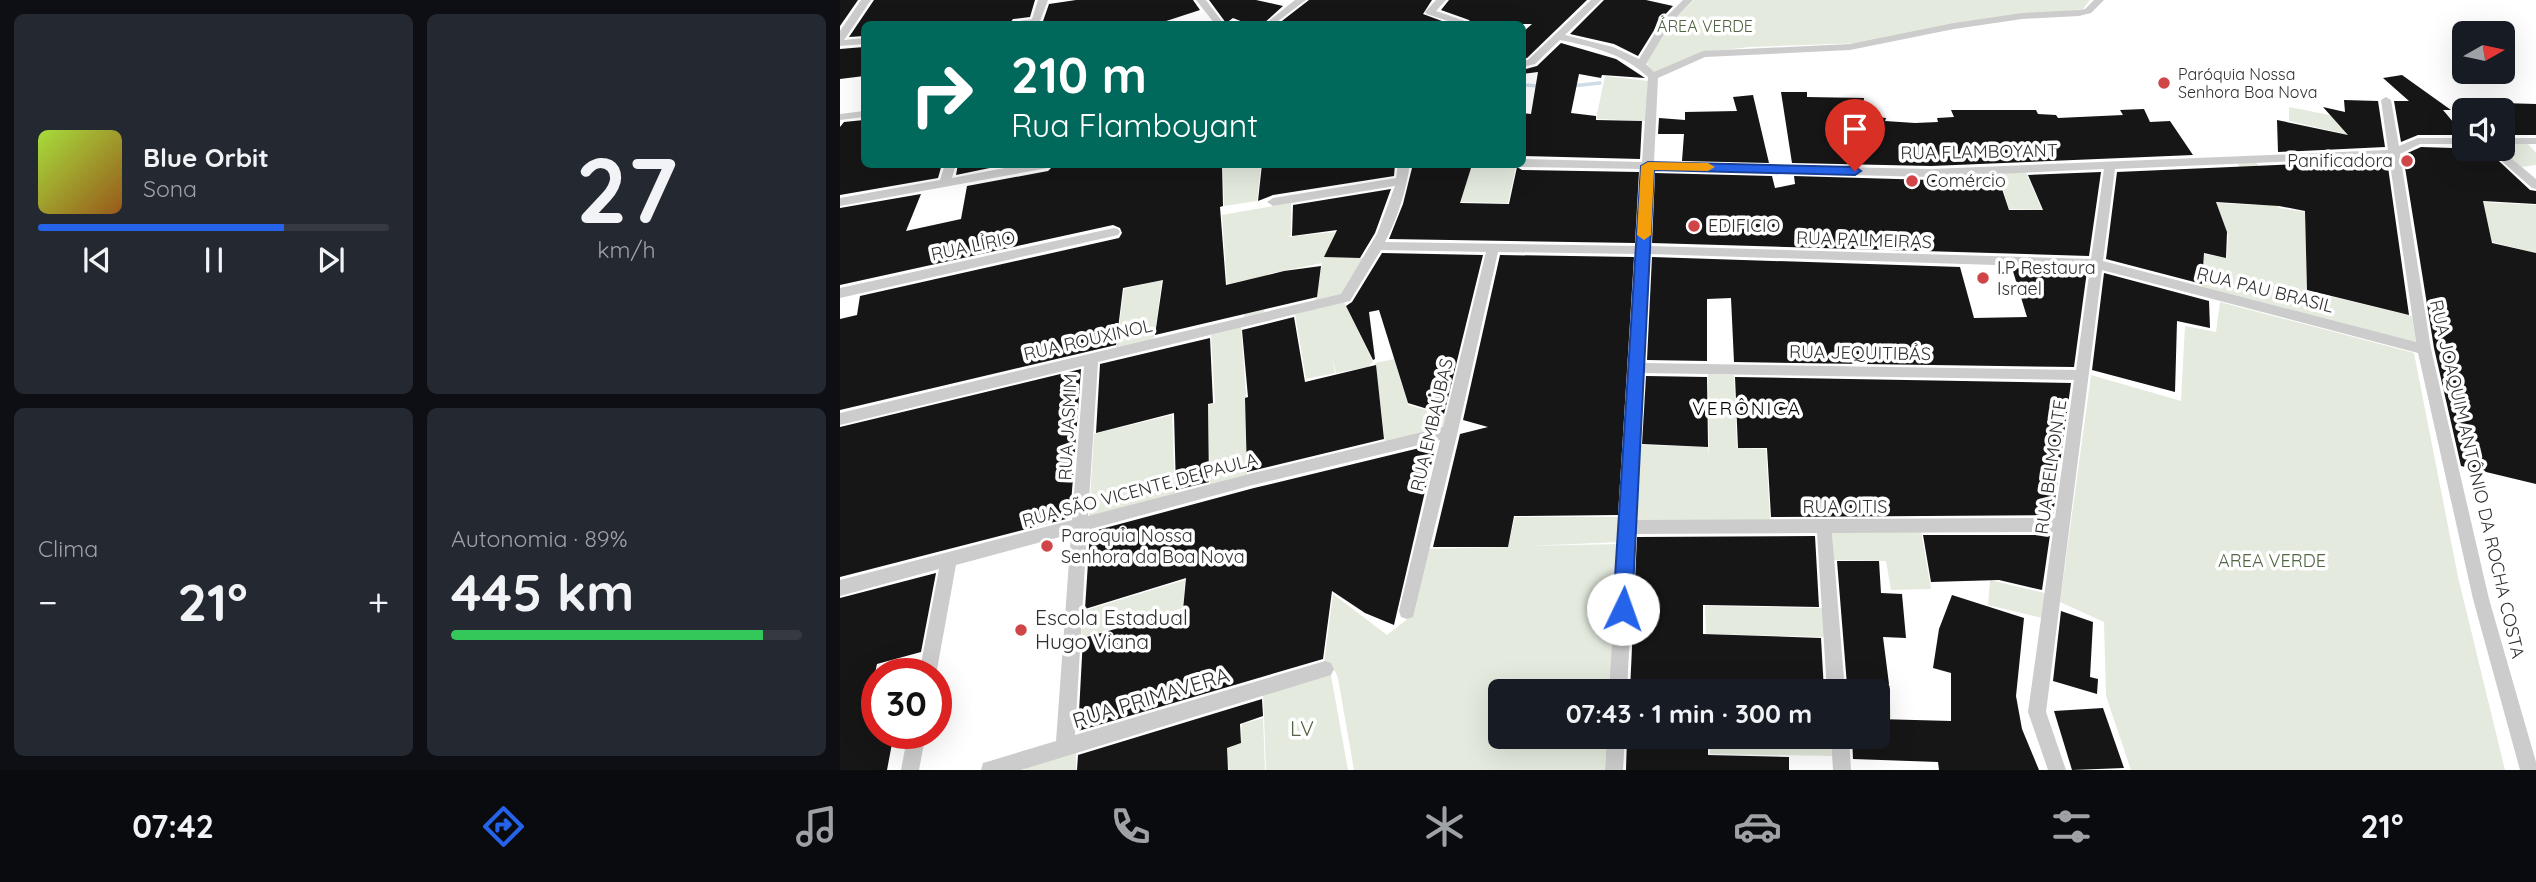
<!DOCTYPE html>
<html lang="pt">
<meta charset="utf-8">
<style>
:root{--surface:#171b24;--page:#242831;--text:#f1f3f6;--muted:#9ea1a6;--line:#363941;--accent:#2563eb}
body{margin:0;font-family:Quicksand,sans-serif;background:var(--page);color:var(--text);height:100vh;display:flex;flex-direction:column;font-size:26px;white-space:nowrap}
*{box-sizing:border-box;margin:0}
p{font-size:23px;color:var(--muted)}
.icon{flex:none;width:38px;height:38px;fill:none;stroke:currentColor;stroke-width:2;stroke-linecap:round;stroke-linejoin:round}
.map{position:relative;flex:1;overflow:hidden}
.sheet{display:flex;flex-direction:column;gap:14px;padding:14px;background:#0d0f14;width:840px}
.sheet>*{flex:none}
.guide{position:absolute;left:21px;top:21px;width:665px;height:147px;border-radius:10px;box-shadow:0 7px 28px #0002;background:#00695c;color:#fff;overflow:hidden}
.needle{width:46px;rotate:81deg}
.controls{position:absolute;left:1612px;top:21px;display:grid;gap:14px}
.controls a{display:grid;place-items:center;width:63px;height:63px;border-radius:10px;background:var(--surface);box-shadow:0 7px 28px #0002;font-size:35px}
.speed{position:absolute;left:21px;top:658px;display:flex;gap:14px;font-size:35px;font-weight:700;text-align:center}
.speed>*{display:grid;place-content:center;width:91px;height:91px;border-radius:50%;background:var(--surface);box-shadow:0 7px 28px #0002;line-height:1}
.speed .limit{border:10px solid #d22;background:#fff;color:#111}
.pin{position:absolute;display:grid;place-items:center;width:60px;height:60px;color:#fff;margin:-72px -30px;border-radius:50% 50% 50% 0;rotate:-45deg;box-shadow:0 0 7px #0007}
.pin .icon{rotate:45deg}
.me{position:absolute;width:77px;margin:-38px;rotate:3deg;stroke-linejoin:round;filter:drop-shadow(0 0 5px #0008)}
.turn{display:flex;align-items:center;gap:24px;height:147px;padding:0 35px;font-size:32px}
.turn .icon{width:91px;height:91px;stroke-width:2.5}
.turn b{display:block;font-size:49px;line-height:60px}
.big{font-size:52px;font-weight:700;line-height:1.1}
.sheet .widget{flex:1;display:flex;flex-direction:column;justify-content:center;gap:10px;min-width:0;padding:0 24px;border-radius:10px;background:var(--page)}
.sheet .dial{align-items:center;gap:0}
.dial b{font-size:91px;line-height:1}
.song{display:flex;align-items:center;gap:21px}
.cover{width:84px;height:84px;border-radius:10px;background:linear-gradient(135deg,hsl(80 70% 55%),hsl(30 70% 35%))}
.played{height:7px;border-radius:4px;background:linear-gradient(90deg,var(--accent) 70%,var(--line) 70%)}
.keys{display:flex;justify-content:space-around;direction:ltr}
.heat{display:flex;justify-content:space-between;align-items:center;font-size:38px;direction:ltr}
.charge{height:10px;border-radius:5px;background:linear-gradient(90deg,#34c759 89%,var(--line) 0)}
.sheet .tiles{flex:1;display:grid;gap:14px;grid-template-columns:repeat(2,1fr)}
.trip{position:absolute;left:648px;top:679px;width:402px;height:70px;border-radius:10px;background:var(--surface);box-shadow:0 7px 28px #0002;font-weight:700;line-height:70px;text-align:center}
.menu{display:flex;height:112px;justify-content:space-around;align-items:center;background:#090b0e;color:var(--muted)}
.menu .icon{width:49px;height:49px}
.menu .selected{color:var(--accent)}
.menu b{font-size:32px;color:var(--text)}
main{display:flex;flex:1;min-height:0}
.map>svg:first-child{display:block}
</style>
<main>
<section class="sheet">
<div class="tiles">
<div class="widget">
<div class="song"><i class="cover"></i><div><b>Blue Orbit</b><p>Sona</p></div></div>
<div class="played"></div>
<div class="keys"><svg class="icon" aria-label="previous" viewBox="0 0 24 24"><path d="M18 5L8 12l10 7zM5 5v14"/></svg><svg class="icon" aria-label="pause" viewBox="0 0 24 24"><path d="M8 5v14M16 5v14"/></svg><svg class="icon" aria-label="next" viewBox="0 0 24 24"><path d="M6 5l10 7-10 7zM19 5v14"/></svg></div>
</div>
<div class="widget dial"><b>27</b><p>km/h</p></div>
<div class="widget"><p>Clima</p>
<div class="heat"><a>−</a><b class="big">21°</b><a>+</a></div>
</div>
<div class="widget"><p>Autonomia · 89%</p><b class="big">445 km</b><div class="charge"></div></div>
</div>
</section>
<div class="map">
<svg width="1696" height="770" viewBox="0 0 1696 770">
<rect width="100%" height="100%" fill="#fff"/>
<!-- green -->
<g fill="#e4eade">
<path d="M854,0H1250L1243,9L1022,43L909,47L861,53L813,73L806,62L826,28Z"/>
<path d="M765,76L808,81L806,121L756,119Z"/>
<path d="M1449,107L1540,125L1544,143L1449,121Z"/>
<path d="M1663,144H1688L1696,153V165L1681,167L1659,149H1662Z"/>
<path d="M1415,161L1426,177L1439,208L1465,212L1467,291L1572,316L1576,343L1362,288L1364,254L1387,258L1388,235L1376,203L1417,205L1397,162Z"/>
<path d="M400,164L421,165L417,201L384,206L383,167Z"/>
<path d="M632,165L676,166L668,203L620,202Z"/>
<path d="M1186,172L1202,210L1169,209L1158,173Z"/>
<path d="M1643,202L1696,205V253L1652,242Z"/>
<path d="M451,203V235L446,237L495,232L485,257L525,258L502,295L476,301L482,263L428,274L424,313L404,318L406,280L387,284L382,215Z"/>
<path d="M322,280L314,340L276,348L284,289Z"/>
<path d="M504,302L533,362L528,367L496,373L492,357L495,373L466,379L455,314Z"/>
<path d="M1380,302L1574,353L1618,577L1665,770H1291L1266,696L1264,622L1220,602L1251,375L1341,401L1345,326L1376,332Z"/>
<path d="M401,327L406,395L407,475L370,485L368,405L375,403L371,335Z"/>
<path d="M554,359L568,405L608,416L605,427L545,442L535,363Z"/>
<path d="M868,374L894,375L897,448L926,449L930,520L795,521L799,445L868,447L869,455Z"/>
<path d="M332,415L335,495L249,518L254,434Z"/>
<path d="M675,517H781L780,542L687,546L780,544L770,691H660V737H767L765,770H514L498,678L495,671L484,664L493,594L547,635L570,617L587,549L668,547Z"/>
<path d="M992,532H1081L1091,589L1051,590L1046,561L994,560Z"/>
<path d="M345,580L343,608L241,638L243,611Z"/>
<path d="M1150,580L1205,593L1202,618L1148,605Z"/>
<path d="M865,606L983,608L985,637L866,634Z"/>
<path d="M490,670L508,770H426L423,690Z"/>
<path d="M1004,685L1049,686L1051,718H1038V691H1004Z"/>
<path d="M423,718L425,770H389L388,761L376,765V753L401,743L402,724Z"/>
<path d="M870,737H991L992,756L870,754Z"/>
<path d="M236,752V770H185V767Z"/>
</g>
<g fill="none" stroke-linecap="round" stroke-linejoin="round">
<!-- stream -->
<g stroke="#cddce8" stroke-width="3.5">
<path d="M682,85L700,86"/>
<path d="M731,86L760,83"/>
</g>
</g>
<!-- building -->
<g fill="#161616">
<path d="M0,0H18L0,26Z"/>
<path d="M34,0H195L190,17L173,19L170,23L24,24V36L9,37Z"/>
<path d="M236,0H353L360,10L317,24H202L209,4Z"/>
<path d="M369,0H416L443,6L423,24H408L393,18L386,23Z"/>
<path d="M469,0H592L583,14L610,24H438Z"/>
<path d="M609,0H747L687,58H682V33L692,24H632L629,20L601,10Z"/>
<path d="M764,0H806L833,6L821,19L798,56L774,44L730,34Z"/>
<path d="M721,43L776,59L805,78L762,75L761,78L739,74L731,113L756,116V120L802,121L800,159L682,156V113L691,114L698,72L682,74V70L697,66Z"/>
<path d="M24,47V76L0,79V49Z"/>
<path d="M1562,75L1611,110H1603L1624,135H1578L1561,142L1554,101H1569L1543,78Z"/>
<path d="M941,92H967V97L1024,98L1022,115L1046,118L1045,121L1075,123L1098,122L1097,118L1114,117L1111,110H1196L1198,114L1216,115L1218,118L1283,115L1280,110L1304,109L1310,122L1330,121L1353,155L1091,166L952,163Z"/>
<path d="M913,95L929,163L842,161L844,134H818L819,118L845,120V112L897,111L893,97Z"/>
<path d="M1504,100L1538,101L1545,147L1438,152L1437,120L1508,135L1483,107L1505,112Z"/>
<path d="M1662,103L1696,104V135H1662Z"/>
<path d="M24,120V164H102L98,178L0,195V127L4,122Z"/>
<path d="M1581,147L1646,149L1690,190L1696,191V204L1643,201L1652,243L1696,253V484L1621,466L1594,348L1563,155Z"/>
<path d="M1547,160L1569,315L1467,290L1465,211L1439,206L1376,202L1387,232L1386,258L1364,253L1362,284L1266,259L1277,172Z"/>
<path d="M118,164H169L116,175Z"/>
<path d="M215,164H382L383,206L380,207L386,285L444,271L481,266L477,297L315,335L323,280L283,288L276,345L0,410V319L17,315L20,296L279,238L282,233L280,228L273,225L0,285V208L81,194L66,231L121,219L127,186L208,171Z"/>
<path d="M422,164H555L554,176L433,195L418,201Z"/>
<path d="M573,164L632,165L620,203L669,204L677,167L682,170L799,172L795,243L549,239L563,204Z"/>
<path d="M1261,172L1249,256L812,243L815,173L932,176L935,188L955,184L954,176L1091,180L1158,177L1169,210H1203L1188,175Z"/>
<path d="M551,189L535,233L520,258L484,257L497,230L452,236L453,205Z"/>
<path d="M542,253L643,255L604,414L568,403L539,310L529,312L535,359L533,360L506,306L512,302Z"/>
<path d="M660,255L794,257L778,515L674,516L668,547H593L620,434L648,427L623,420Z"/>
<path d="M812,257L1120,267L1134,318L1187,317L1172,268L1247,271L1234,367L894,362L891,298L867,299V361L807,360Z"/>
<path d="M1264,273L1369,301L1370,328L1337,321L1335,392L1252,370Z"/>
<path d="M454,317L465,382L536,365L544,439L407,472L405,398L408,397L402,330Z"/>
<path d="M370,338L373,403L368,404L369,482L336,490L334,413L256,433L260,364Z"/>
<path d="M241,369L230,518L0,577V427Z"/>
<path d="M806,376L867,377L868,447L802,444Z"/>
<path d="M895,377L1231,383L1213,515L931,517L927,448H898Z"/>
<path d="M596,444L554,625L525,613L492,591L483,659L238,731L243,638L343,610L346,578L245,609L250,532L414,488Z"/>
<path d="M1083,535H1210L1202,590L1159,580L1091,582Z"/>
<path d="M975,536L979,607L863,605V634L981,638L984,691H790L797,537Z"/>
<path d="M997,561H1039L1041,593L1062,594L1066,638L1043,637L1049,684L1007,685Z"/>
<path d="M96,573L81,652L37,664L30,696L37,694V733H54L47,770H0V598Z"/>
<path d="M1112,595L1184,618L1176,696L1182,729L1199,770H1099L1098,762L1013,759L1012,737H1038V719L1111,721V673L1093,668L1099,629Z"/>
<path d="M1221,611L1253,622L1250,677L1258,679L1257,694L1213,681Z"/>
<path d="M422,699L423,716L400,724L401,743L387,748L388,770H237L238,755Z"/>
<path d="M1263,708L1284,768L1232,770L1214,711Z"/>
<path d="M787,737H868V755L949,757V770H786Z"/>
</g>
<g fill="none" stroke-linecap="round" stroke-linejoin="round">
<!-- street -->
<g fill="#ccc" fill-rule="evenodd">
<path d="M21,0H31L4,40L24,38V44L0,46V31Z"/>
<path d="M198,0H208L199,24H172L173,22L192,19Z"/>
<path d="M356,0H366L384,24H375Z"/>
<path d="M455,0H466L434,24H425Z"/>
<path d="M596,0H606L596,11L628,22L629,24H617L587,14L585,12Z"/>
<path d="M751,0H761L725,35L773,47L799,59L823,20L843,0H853L830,24L806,64L814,72L863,51L1010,44L1114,23L1182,13L1239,10L1245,9L1254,0H1264L1251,13L1239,16L1182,19L1114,29L1010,50L865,57L818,78L814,163L1091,169L1548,150L1541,100L1546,97L1551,100L1559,146L1578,138H1624V144H1580L1560,154L1591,349L1649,599L1696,762V770H1680L1633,599L1578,353L1262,270L1206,712L1226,770H1208L1188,712L1213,532L992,533L1005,691H987L977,533L795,534L787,691H769L797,254L658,252L618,431L573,617L567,619L561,617L559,611L600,440L413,485L247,530L235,735L485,661L491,663L494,669L491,675L181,770H141L143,763L150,761L216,741L231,534L116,565L96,675L79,674L99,569L0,596V580L232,520L244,366L0,425V413L501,294L537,234L555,186L433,206L427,202L433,198L556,178L558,164H570C566,191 558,217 545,242L797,246L802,169L682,167L677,164H682V159L802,162L808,77C782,53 753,47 720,40L695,64L682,67V61L688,60ZM1549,157L1576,342L1263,261L1275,169ZM1264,169L1251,259L809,246L813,170L1091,177ZM541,250L646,252L603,427L413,473L248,516L258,362L510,301ZM809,254L1250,268L1236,370L804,363ZM803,373L1234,380L1215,518L796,520Z"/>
<path d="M24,111V117L0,120V114Z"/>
<rect x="1662" y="138" width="34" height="6"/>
<path d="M1648,149H1660L1696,179V189L1692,188Z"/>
<path d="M105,164H116L112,178L186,164H213L208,168L0,206V198L100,180Z"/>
<path d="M274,228L278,229L280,232L278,235L0,298V288Z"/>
<path d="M68,733H86L79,770H61Z"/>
<path d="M767,737H785L783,770H765Z"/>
<path d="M991,737H1009L1011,770H993Z"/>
</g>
</g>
<!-- route -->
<path fill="#2563eb" stroke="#184099" stroke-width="2" d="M808,162L1015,167L1021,171L1015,175L814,170L792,609L790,616L783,618L776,616L773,609L801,166Z"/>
<!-- slow -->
<path fill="#f59e0b" d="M808,162L868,163L875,167L868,171L814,170L811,235L804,240L797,235L801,166Z"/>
<!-- markers -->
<g fill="#d04648" stroke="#fff" stroke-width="2.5">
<circle cx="1324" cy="83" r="7"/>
<circle cx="1567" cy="161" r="7"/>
<circle cx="1072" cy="181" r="7"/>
<circle cx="854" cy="226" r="7"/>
<circle cx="1143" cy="278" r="7"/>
<circle cx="207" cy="546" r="7"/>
<circle cx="181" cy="630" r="7"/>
</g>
<g text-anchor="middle" stroke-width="7" stroke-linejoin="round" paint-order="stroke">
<!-- far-park labels -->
<g font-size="16" fill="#506541" stroke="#fff">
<text x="865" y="32">ÁREA VERDE</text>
</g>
<!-- far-poi labels -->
<g font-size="16" fill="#2f2f2f" stroke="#fff" text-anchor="start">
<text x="1338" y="80">Paróquia Nossa<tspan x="1338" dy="18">Senhora Boa Nova</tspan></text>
</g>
<!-- street labels -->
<g font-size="18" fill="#2f2f2f" stroke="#fff">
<text transform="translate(1139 152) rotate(-1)" y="6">RUA FLAMBOYANT</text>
<text transform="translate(1024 240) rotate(2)" y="6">RUA PALMEIRAS</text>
<text transform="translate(133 246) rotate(-12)" y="6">RUA LÍRIO</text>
<text transform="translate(1425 290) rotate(14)" y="6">RUA PAU BRASIL</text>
<text transform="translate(248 340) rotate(-13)" y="6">RUA ROUXINOL</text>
<text transform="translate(1020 353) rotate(1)" y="6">RUA JEQUITIBÁS</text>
<text transform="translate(592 425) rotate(-77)" y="6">RUA EMBAÚBAS</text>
<text transform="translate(228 427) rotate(-87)" y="6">RUA JASMIM</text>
<text transform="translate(1211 467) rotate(-82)" y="6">RUA BELMONTE</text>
<text transform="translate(1637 479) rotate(77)" y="6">RUA JOAQUIM ANTÔNIO DA ROCHA COSTA</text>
<text transform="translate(300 490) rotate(-15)" y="6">RUA SÃO VICENTE DE PAULA</text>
<text x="1005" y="513">RUA OITIS</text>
</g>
<!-- poi labels -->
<g font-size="18" fill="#2f2f2f" stroke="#fff" text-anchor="start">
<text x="1553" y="167" text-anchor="end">Panificadora</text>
<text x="1086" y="187">Comércio</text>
<text x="868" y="232">EDIFICIO</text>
<text x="1157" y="274">I.P Restaura<tspan x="1157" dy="21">Israel</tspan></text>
<text x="221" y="542">Paroquia Nossa<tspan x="221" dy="21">Senhora da Boa Nova</tspan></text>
</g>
<!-- park labels -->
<g font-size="18" fill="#506541" stroke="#fff">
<text x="1432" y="567">AREA VERDE</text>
</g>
<!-- neighbourhood labels -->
<g font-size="19" letter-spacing="2" fill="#000" stroke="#fff">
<text x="907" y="415">VERÔNICA</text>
</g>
<!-- near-poi labels -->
<g font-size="21" fill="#2f2f2f" stroke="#fff" text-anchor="start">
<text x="195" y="625">Escola Estadual<tspan x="195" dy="24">Hugo Viana</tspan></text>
</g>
<!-- near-street labels -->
<g font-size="21" fill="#2f2f2f" stroke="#fff">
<text transform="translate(311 698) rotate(-17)" y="7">RUA PRIMAVERA</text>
</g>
<!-- near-park labels -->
<g font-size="21" fill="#506541" stroke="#fff">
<text x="462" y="736">LV</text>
</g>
</g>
</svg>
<div class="controls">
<a><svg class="needle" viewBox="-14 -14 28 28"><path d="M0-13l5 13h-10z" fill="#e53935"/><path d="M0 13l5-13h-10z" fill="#9ea1a6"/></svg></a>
<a><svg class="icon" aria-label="sound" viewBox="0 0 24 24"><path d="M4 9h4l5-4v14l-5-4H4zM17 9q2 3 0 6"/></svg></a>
</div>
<div class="speed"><div class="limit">30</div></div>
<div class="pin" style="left:1015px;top:171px;background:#d93025"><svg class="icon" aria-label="arrive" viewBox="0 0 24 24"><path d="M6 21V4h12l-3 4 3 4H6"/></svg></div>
<svg class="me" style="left:783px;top:609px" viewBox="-20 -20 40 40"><circle r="19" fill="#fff"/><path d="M0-13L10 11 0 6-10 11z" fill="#2563eb"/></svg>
<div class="trip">07:43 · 1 min · 300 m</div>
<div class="guide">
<div class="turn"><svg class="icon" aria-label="right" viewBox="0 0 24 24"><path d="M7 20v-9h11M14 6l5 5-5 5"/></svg><div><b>210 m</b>Rua Flamboyant</div></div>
</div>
</div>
</main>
<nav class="menu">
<b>07:42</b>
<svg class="icon selected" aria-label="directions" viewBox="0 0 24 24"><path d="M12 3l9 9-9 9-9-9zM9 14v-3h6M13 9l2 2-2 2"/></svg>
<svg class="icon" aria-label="music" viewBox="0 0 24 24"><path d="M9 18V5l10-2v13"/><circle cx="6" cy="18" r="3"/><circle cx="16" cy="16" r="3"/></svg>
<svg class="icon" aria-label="phone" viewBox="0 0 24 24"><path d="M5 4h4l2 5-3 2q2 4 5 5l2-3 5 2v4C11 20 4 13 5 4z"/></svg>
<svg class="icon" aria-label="climate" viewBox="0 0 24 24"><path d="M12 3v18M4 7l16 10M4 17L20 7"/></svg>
<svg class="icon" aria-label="car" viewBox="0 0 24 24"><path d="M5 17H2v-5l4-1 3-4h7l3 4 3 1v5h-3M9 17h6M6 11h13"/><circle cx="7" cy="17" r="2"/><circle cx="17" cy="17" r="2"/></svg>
<svg class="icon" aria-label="filters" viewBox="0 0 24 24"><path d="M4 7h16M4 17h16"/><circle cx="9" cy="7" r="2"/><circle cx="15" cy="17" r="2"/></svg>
<b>21°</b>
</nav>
